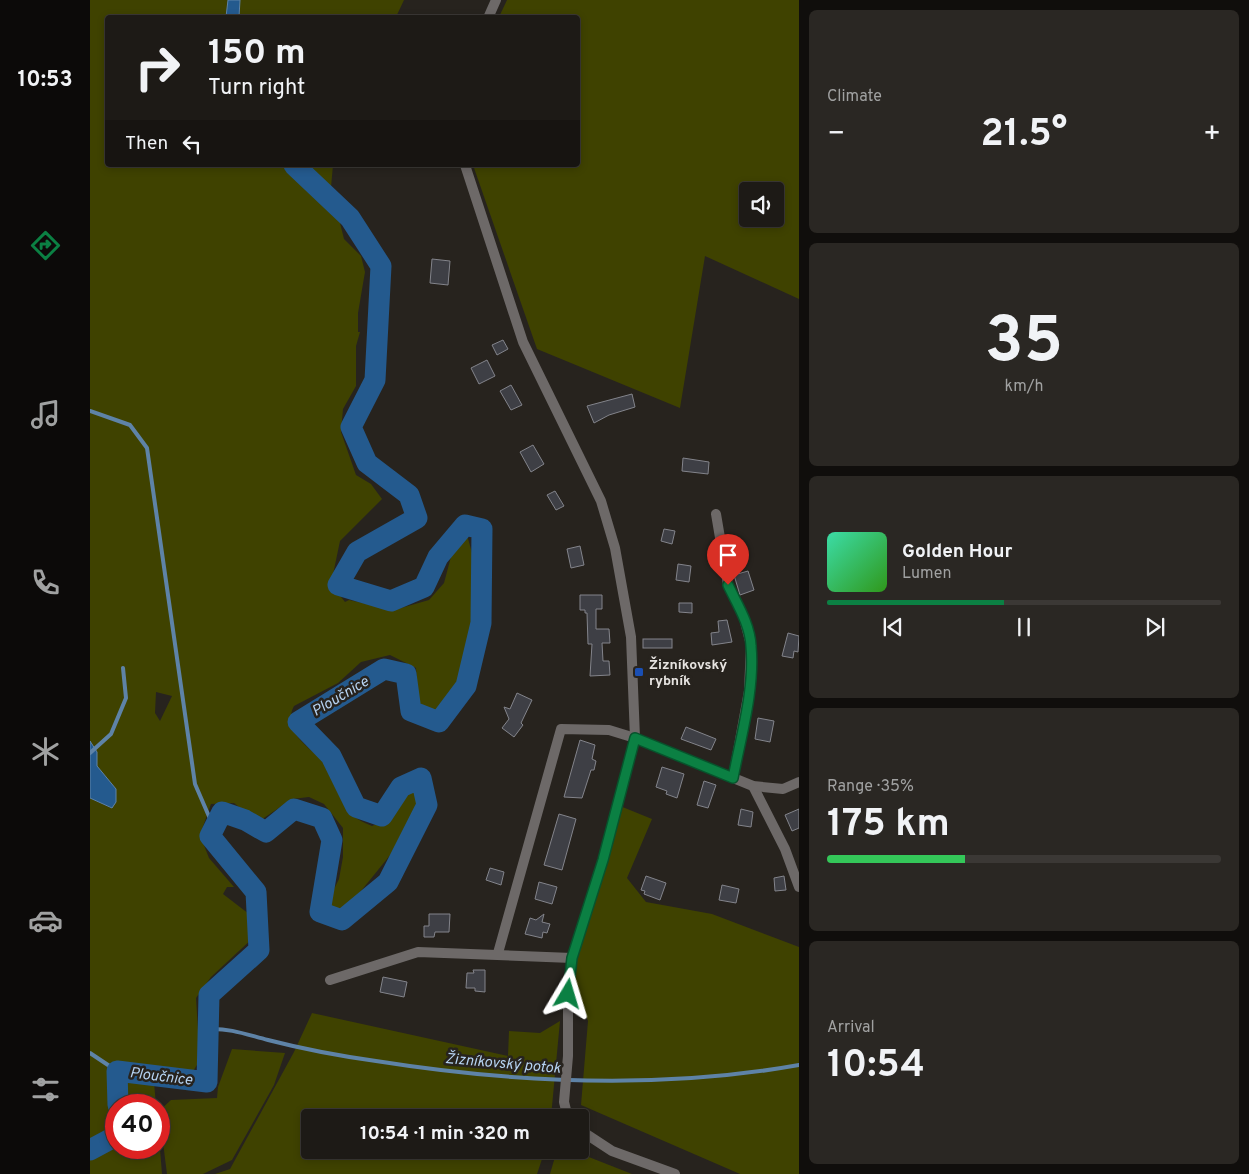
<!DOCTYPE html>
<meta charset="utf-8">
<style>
:root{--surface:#1d1a16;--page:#2a2723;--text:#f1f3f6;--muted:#a0a1a1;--line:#3b3835;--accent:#0b8043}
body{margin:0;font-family:Overpass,sans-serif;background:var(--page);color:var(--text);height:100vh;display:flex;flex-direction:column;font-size:19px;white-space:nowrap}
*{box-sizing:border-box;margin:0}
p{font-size:16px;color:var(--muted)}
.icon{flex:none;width:28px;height:28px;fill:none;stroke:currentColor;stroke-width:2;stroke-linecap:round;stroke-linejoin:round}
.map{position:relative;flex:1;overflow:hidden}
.panel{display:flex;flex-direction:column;gap:10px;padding:10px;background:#100e0c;width:450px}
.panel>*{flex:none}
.top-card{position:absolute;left:15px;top:15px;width:475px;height:152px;border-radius:5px;box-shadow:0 2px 8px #0003,0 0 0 1px var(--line);background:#1d1a16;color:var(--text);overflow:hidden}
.buttons{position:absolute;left:649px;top:182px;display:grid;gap:10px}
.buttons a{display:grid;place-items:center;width:45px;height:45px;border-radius:5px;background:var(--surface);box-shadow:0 2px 8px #0003,0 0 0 1px var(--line);font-size:25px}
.speed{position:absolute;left:15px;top:1094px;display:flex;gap:10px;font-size:25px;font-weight:700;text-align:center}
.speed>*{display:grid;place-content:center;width:65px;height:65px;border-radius:50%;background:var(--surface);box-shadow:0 2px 8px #0003,0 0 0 1px var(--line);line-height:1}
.speed .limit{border:8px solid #d22;background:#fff;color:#111}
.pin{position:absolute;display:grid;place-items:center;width:42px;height:42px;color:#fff;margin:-51px -21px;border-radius:50% 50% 50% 0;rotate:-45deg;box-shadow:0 0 5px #0007}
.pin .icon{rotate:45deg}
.me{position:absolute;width:55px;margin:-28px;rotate:7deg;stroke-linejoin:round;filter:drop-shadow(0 0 4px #0008)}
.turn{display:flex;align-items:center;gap:18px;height:105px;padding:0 20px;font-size:22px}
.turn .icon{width:65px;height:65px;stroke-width:2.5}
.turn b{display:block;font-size:35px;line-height:42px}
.then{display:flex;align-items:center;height:48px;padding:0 20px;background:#0003;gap:10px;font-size:19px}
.big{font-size:38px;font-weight:700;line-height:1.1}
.panel .widget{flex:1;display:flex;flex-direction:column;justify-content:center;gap:8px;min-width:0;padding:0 18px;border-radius:8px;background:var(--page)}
.panel .dial{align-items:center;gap:0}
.dial b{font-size:65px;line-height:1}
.song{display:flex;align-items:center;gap:15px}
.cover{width:60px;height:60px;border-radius:8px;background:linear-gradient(135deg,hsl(160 70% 55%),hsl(110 70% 35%))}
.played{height:5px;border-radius:2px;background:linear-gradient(90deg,var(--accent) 45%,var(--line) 45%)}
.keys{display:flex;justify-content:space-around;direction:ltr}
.heat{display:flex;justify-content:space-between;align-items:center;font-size:28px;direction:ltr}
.charge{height:8px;border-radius:4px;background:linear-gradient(90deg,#34c759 35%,var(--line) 0)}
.trip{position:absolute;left:211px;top:1109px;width:288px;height:50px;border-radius:5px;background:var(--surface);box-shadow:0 2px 8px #0003,0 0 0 1px var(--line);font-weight:700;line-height:50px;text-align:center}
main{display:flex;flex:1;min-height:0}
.tab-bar{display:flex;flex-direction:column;width:90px;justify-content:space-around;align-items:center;background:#0c0a09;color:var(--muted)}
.tab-bar .icon{width:35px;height:35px}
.tab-bar .on{color:var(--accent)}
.tab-bar b{font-size:22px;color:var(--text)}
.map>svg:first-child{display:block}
</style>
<main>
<nav class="tab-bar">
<b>10:53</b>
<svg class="icon on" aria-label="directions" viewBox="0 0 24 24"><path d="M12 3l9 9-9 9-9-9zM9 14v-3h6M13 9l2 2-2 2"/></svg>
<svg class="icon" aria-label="music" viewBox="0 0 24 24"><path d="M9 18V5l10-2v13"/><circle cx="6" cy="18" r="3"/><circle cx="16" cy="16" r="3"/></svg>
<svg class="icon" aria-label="phone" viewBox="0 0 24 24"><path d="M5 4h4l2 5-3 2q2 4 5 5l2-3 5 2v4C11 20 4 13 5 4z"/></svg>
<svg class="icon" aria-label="climate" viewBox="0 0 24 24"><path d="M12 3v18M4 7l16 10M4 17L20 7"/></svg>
<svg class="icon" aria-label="car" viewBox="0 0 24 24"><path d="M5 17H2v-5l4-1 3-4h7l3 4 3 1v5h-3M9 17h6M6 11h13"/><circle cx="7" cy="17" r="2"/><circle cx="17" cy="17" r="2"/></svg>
<svg class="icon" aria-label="filters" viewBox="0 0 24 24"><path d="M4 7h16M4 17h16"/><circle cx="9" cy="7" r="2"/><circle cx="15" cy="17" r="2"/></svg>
</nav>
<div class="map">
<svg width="709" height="1174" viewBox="0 0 709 1174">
<rect width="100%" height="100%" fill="#27231e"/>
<!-- green -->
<g fill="#3f4200" fill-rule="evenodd">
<path d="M0,0H314L306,17L18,18V165H243L241,187L254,239L271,256L275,272L268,313V332H270L266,346V386L253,409L251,432L266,475L281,484L292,499L250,541L241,584L255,602L259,600L304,610L339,600L354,583L362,553L377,535L384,560L380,664L342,719L336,718L328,700L326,668L300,655L271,662L248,683L204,706C188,737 234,754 247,776C262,803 246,811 282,826L298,819L322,787L329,793L318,833L258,907L239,912L235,907L249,879L253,857V828L234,804L219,797L202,799L168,822L144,803L121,804L110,835L119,858L144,887H137L133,894L159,914L164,937L121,977L106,998L110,1060L102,1073L69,1075L63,1071L66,1105H26V1148H69V1136L72,1174H0V798L21,808L26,789L7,766V752L0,741ZM66,692L82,696L70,721L65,713Z"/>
<path d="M417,0H709V299L615,256L590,408L447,349L383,165H488V18L409,17ZM658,191H685V219H658Z"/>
<path d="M530,806L562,819L537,878L556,902L622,914L709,947V1174H650L491,1105L498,1021L482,975Z"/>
<path d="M222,1013L418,1056L419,1031L450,1033L470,1021L461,1117L220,1118V1150H455L447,1174H125L140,1169L204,1052Z"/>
<path d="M142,1049L195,1053L184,1085L142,1160L113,1174H77L69,1111L81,1100L127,1098L128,1087Z"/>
<path d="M467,1150H481L542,1174H460Z"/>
</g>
<!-- water -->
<g fill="#245a8e" stroke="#5e83a7">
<path d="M138,0H150L149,17H136Z"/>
<path d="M0,741L7,752V766L26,789V802L22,808L0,798Z"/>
</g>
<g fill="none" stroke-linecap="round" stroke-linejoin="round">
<!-- stream -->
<g stroke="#5e83a7" stroke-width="4">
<path d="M0,411L40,425L57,448L105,784L124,828"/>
<path d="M0,753L21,734L36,698L33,668"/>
<path d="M119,1029C140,1028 158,1035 178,1040C213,1049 250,1056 286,1061C425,1083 570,1090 709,1065"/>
<path d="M0,1053L27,1071"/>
</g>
<!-- river -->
<g stroke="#245a8e" stroke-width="21">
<path d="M28,1105L27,1071L117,1082L119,995L169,950L166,892L120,836L132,812L155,820L176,832L204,809L232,818L242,840L230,912L252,920L298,882L337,805L331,778L311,787L292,816L266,807L241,756L208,722L294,669L316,674L321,711L349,722L376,686L391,623L392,529L375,525L348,557L334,587L301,601L248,585L267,552L327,518L319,495L277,463L261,427L285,380L291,266L260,218L204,165"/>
<path d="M0,1150L26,1136"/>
</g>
</g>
<!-- building -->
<g fill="#3e3f45" stroke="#83848b">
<path d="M342,259L360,261L358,285L340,283Z"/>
<path d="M413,340L418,349L407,355L402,345Z"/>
<path d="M397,360L405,376L389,384L381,368Z"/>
<path d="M421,385L432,405L421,410L410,391Z"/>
<path d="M542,394L545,407L519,415L504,423L497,406Z"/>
<path d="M443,445L454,464L441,472L430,452Z"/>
<path d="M593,458L619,462L618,474L592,471Z"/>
<path d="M465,491L474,506L466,510L457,495Z"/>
<path d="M574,529L585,531L582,544L571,541Z"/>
<path d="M490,546L494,565L481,568L477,549Z"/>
<path d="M588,564L601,566L599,582L586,580Z"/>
<path d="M658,571L664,590L650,595L644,575Z"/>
<path d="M490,595H512V609H506V629H519L520,643H512L513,661H519L520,675L500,676L502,644H498L497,613H495V610H490Z"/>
<path d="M589,603H602V613L589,612Z"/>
<path d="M637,620L642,642L622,645L621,633L629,632L628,621Z"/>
<path d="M698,633L709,636L708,652L704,651L703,658L692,656Z"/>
<rect x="553" y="639" width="29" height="9"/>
<path d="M427,693L442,700L431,723L433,725L424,737L412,728L419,719L414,707L420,709Z"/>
<path d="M668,718L684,721L680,742L665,739Z"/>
<path d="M596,727L626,739L621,750L591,739Z"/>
<path d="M490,740L505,745L502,759L506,761L504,770H501L492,798L474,797Z"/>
<path d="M572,767L594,774L587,798L576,794L577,791L566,787Z"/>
<path d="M614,781L626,785L618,808L607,805Z"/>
<path d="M651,809L663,812L661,827L648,825Z"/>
<path d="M709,809V828L702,831L695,815Z"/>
<path d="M469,814L486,819L472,870L454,865Z"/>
<path d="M400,868L414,872L411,885L396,880Z"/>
<path d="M556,876L576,883L570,900L554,894L555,891L551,890Z"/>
<path d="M694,876L696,890L685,891L684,878Z"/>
<path d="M449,882L467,887L462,904L445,899Z"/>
<path d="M632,885L649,889L646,903L629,900Z"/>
<path d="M339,914H360L359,932H345L344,937H334V926H339Z"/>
<path d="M454,914L452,922L460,924L457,933L453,932L452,938L435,934L440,918L446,920Z"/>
<path d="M383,970H395V992L385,991V988H376L377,973H384Z"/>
<path d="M293,977L317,982L314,997L290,992Z"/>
</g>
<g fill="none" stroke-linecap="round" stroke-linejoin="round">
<!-- minor -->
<g stroke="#6d6968" stroke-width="10">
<path d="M626,514L638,585L654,618L661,645L659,691L643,778"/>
<path d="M663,786L695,849L709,887"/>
<path d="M408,953L471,729L519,730L545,738"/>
<path d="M240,980L328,952L482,958"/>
</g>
<!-- tertiary -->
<g stroke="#6d6968" stroke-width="10">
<path d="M398,18L406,0"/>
<path d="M375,165L433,342L511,501L525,548L541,637L545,738L663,786L693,789L709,782"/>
<path d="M478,1118L474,1102L478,1056V994L482,958L513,860L545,738"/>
<path d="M490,1130L522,1151L585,1174"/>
</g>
</g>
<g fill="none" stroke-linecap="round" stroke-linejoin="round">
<defs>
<path id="route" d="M478,994L482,958L513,860L545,738L643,778C651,736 665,689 661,646C660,624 647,604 638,585"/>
</defs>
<!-- route casing -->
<use href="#route" stroke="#07532c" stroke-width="12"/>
<!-- route -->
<use href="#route" stroke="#0b8043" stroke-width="9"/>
</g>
<!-- markers -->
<rect fill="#1a4fb4" stroke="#27231e" stroke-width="2" x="544" y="667" width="10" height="10" rx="2.5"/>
<g text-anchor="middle" stroke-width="5" stroke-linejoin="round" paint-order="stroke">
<!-- poi labels -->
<g font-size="14" font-weight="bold" fill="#e7e4e1" stroke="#27231e" text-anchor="start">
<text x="559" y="669">Žizníkovský<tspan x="559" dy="16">rybník</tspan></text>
</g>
<!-- water labels -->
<g font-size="15" font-style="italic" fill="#b6d3f2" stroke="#27231e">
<text transform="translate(250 696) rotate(-31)" y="5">Ploučnice</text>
<text transform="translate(413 1063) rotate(5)" y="5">Žizníkovský potok</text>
<text transform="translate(71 1076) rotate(7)" y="5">Ploučnice</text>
</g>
</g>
</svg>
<div class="buttons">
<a><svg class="icon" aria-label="sound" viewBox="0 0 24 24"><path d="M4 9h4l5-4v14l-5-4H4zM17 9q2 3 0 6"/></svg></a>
</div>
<div class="speed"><div class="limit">40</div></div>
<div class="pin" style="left:638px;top:585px;background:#d93025"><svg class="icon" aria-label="arrive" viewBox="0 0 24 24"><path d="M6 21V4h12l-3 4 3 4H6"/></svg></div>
<svg class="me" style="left:478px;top:994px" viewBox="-20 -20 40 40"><path d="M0-17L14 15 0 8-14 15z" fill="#0b8043" stroke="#fff" stroke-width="4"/></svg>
<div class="trip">10:54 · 1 min · 320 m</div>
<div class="top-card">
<div class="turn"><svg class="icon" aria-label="right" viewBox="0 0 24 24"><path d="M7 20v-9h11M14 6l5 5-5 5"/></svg><div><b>150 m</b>Turn right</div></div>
<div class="then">Then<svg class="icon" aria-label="left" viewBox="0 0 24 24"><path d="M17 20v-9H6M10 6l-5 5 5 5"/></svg></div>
</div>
</div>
<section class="panel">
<div class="widget"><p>Climate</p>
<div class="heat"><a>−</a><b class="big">21.5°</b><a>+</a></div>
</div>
<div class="widget dial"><b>35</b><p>km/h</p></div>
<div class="widget">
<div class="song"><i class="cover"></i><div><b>Golden Hour</b><p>Lumen</p></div></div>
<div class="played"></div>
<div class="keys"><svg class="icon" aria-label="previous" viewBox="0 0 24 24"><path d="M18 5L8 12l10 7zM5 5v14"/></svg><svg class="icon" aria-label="pause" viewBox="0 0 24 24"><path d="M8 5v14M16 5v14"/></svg><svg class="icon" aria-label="next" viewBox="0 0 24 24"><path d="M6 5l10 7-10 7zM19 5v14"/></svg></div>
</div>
<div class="widget"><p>Range · 35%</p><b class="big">175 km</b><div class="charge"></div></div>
<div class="widget"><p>Arrival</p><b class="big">10:54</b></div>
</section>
</main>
